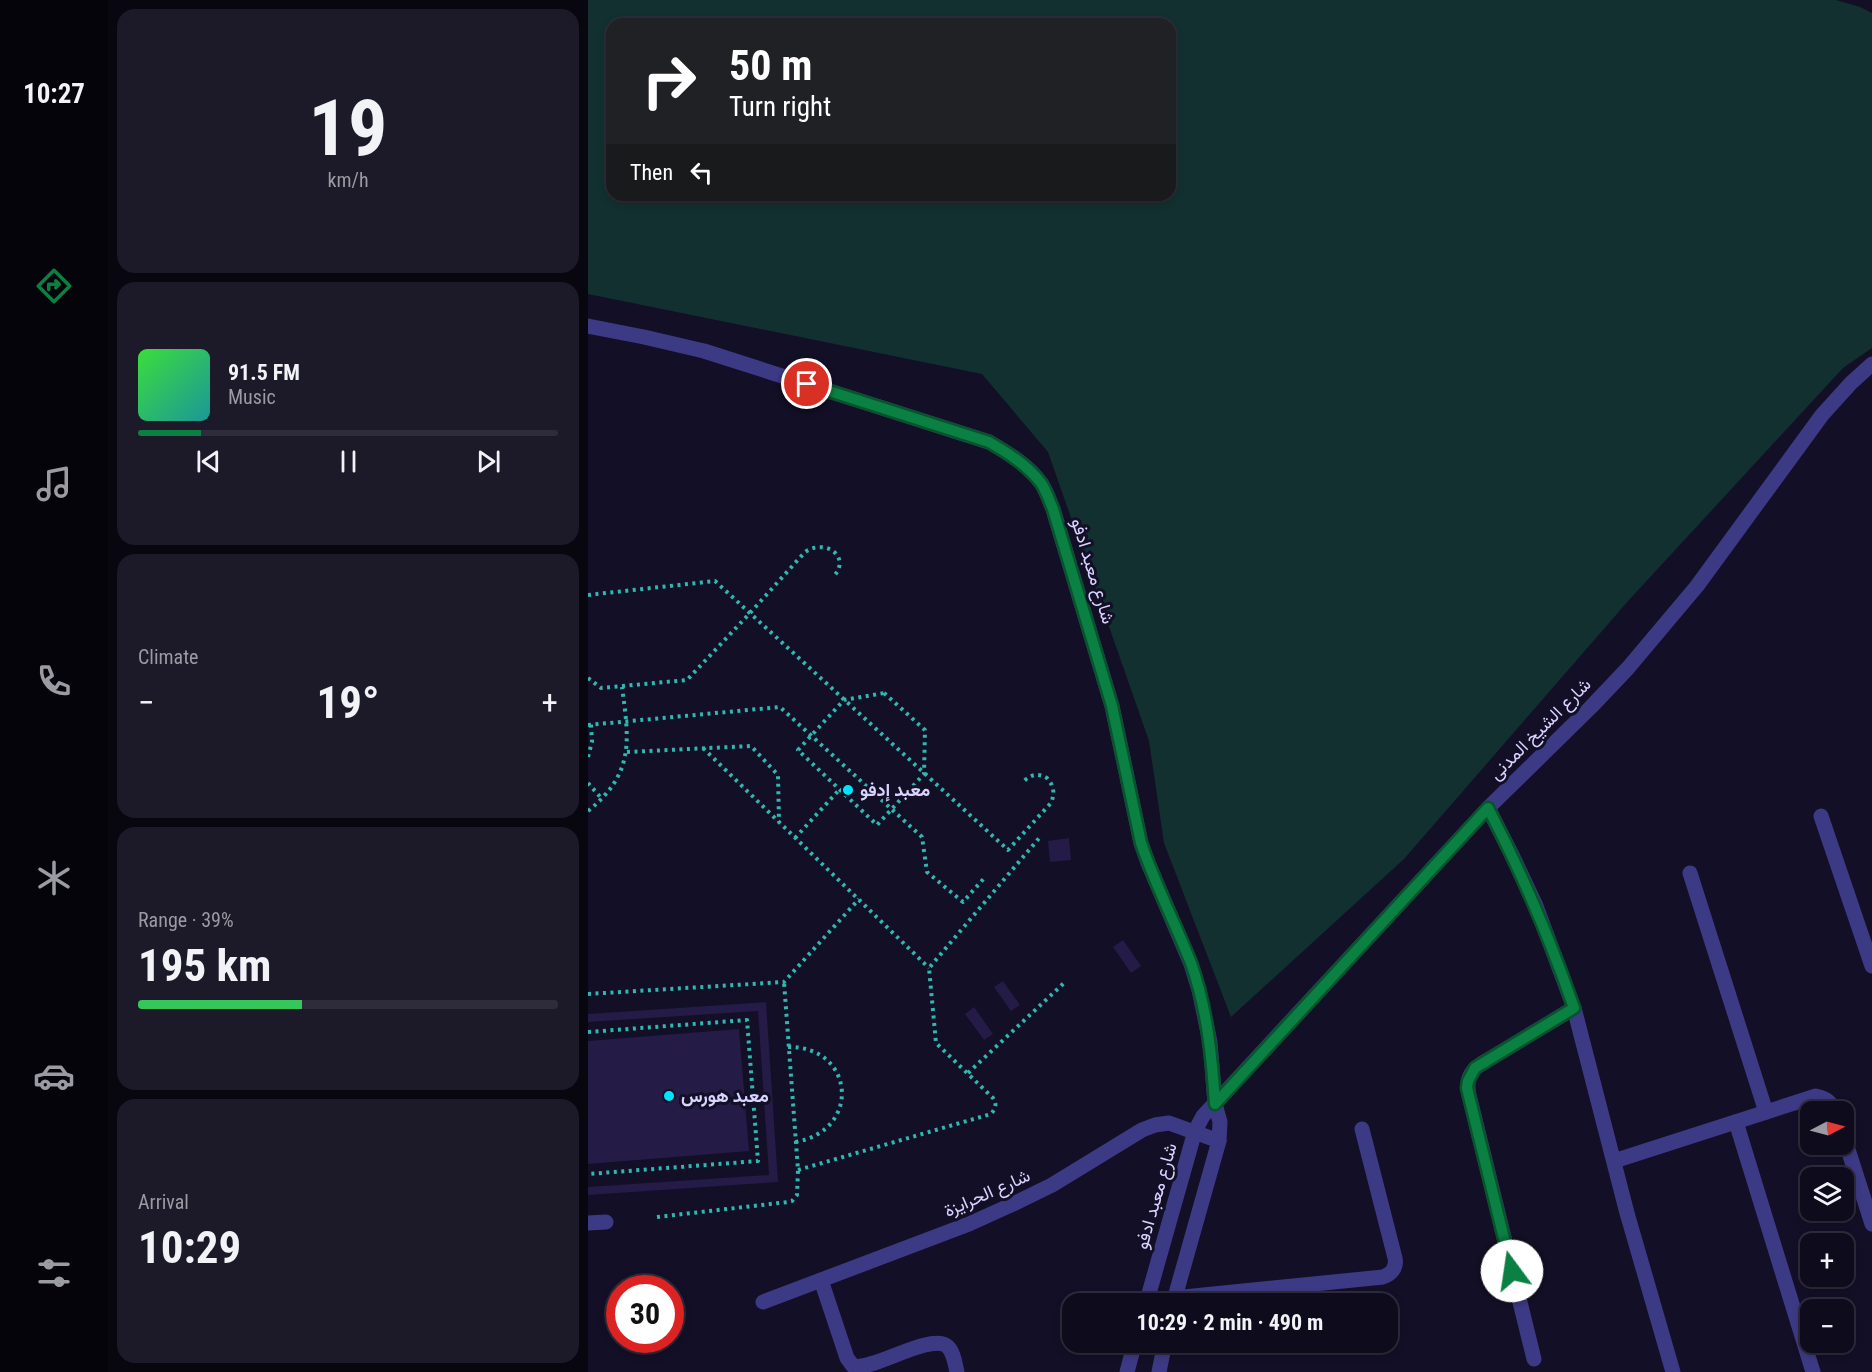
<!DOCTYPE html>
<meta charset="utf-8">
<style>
:root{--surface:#0e0b1c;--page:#1c1929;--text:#f1f3f6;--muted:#9b9ba3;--line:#2e2b3b;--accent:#0b8043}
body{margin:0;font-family:"Roboto Condensed",Vazirmatn,sans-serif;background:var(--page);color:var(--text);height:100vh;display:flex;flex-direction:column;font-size:22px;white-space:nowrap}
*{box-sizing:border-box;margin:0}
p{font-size:20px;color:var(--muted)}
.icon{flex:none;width:33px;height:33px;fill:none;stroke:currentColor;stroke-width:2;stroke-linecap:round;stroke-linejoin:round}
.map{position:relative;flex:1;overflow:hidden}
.drawer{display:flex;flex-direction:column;gap:9px;padding:9px;background:#08060f;width:480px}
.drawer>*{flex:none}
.guide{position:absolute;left:18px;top:18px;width:570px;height:183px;border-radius:18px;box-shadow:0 3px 9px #0003,0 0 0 2px var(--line);background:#202124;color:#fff;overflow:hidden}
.needle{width:39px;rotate:84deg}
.fabs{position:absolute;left:1212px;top:1101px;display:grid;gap:12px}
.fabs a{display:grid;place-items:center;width:54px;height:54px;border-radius:12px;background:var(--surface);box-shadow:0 3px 9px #0003,0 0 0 2px var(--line);font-size:30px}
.speed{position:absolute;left:18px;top:1275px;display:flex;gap:12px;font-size:30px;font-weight:700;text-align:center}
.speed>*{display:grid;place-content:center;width:78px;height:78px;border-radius:50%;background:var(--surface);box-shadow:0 3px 9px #0003,0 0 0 2px var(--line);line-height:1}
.speed .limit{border:9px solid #d22;background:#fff;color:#111}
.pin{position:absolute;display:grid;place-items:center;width:51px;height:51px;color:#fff;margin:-26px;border:3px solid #fff;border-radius:50%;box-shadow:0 2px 6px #0007}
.me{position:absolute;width:66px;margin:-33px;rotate:346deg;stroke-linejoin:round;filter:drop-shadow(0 0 4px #0008)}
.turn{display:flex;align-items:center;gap:21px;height:126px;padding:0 24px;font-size:27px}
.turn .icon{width:78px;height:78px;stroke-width:2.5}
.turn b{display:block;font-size:42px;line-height:51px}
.then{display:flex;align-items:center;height:57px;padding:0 24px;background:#0003;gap:12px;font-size:22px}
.big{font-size:45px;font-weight:700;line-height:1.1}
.drawer .widget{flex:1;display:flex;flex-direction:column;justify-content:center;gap:9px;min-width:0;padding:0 21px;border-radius:18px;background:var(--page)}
.drawer .dial{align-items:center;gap:0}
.dial b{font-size:78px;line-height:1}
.song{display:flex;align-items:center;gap:18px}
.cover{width:72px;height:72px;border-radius:9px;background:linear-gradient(135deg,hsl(120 70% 55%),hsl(180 70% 35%))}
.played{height:6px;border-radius:3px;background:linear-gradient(90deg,var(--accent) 15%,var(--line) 15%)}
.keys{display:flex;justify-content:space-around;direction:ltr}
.heat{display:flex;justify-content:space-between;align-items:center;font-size:33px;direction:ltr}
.charge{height:9px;border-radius:4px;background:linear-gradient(90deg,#34c759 39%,var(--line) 0)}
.trip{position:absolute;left:474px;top:1293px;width:336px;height:60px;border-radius:18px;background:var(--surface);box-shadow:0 3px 9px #0003,0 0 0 2px var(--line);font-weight:700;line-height:60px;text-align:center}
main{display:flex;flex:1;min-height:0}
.dock{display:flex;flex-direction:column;width:108px;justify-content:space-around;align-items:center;background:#06040b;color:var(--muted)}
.dock .icon{width:42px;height:42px}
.dock .selected{color:var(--accent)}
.dock b{font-size:27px;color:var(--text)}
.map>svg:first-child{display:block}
</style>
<main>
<nav class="dock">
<b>10:27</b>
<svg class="icon selected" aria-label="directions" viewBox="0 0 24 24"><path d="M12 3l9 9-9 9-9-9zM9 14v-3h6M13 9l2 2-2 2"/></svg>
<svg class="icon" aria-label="music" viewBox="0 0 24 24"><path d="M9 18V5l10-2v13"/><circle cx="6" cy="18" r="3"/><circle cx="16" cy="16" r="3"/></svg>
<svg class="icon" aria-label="phone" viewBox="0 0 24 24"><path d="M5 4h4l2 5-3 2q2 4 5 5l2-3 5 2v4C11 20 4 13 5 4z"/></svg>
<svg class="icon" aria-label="climate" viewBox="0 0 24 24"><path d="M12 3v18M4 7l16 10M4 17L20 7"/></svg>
<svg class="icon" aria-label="car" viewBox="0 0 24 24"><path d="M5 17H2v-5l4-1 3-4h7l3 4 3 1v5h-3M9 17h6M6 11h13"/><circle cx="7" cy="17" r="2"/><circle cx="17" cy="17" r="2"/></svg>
<svg class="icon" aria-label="filters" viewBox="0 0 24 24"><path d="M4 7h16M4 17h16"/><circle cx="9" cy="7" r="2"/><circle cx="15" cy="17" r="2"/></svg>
</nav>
<section class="drawer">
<div class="widget dial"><b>19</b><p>km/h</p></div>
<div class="widget">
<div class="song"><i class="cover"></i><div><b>91.5 FM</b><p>Music</p></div></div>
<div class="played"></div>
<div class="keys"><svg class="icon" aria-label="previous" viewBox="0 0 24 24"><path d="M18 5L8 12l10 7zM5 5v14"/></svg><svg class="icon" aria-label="pause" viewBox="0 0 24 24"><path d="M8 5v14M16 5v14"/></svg><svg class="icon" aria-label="next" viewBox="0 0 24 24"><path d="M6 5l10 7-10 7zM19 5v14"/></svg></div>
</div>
<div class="widget"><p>Climate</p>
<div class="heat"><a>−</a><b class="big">19°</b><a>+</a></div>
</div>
<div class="widget"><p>Range · 39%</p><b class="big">195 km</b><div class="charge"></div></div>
<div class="widget"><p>Arrival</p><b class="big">10:29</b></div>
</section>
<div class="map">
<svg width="1284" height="1372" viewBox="0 0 1284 1372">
<rect width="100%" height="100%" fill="#130f26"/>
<!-- green -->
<path fill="#12302f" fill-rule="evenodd" d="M0,0H1248L1272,7L1284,13V348L1255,368L1041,600L816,859L643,1017L576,843L561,741L460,452L394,374L0,294ZM24,24H582V195H24Z"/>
<!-- building -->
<g fill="#241b47">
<path d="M481,838L483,860L462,862L460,841Z"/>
<path d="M535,940L553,966L543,973L525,947Z"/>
<path d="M415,981L432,1005L423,1011L406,987Z"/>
<path d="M178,1002L190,1182L0,1195V1187L181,1175L170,1011L0,1022V1014Z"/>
<path d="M386,1007L405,1034L396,1040L377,1014Z"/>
<path d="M151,1029L161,1151L0,1164V1041Z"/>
</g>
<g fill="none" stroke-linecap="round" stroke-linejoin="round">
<!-- path -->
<g stroke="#2fb8b0" stroke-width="4" stroke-dasharray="3 4.5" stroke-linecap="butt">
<path d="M0,595L127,581L420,850L463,803C467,793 466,786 459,778C450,773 444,774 436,781"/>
<path d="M0,678L13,688L99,680L162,613L217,552C238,538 263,557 246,576"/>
<path d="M296,693L337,730L336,774L289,825L210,750L256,700Z"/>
<path d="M0,725L192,707L334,837L339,872L375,902L398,876"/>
<path d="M115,748L341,968"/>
<path d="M39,752L163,746L190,775L191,822"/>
<path d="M0,757L4,742L3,724"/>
<path d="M0,783L14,799"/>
<path d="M0,811C47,773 41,740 34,687"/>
<path d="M207,838L251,790"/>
<path d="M0,994L196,982L271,899"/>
<path d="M0,1032L159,1020L170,1161L0,1174"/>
<path d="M200,1047C267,1046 274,1131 207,1142"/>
<path d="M380,1073L476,983"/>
<path d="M210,1170L403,1114C408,1108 409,1104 405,1098L348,1043L341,968L452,837"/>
<path d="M69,1217L200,1202L204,1201L209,1195L210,1170L196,982"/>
</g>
<!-- minor -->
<g stroke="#3d3a85" stroke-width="15">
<path d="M0,326L56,337L116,351L401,442C420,453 440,465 453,483C458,490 461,500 465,509L524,706L553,843L560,863L603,964L611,990L622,1042L627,1104L632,1122L631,1141L585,1304"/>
<path d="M900,808L925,857L948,906L986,1008L1039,1213L1085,1372"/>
<path d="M1233,816L1284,966"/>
<path d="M1102,873L1178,1112"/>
<path d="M1148,1122L1225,1372"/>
<path d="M1256,1137L1284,1224"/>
<path d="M1026,1161L1228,1096C1238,1098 1244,1102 1247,1112"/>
<path d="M0,1223L18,1222"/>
<path d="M233,1280L259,1358L265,1366C285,1371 341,1333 359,1346C366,1352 367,1364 369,1372"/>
<path d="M586,1298L795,1277C804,1274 809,1267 807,1258L774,1129"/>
<path d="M175,1302L381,1224L423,1205L464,1185L554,1130L567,1125L581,1123L631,1141"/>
<path d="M558,1304L607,1131L615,1116L900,808L1003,707L1040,668L1109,586L1234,415L1263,383L1284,364"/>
<path d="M946,1359L881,1095C878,1081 881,1072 893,1064L986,1008"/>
<path d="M539,1372L547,1342"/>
<path d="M571,1372L577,1342"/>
</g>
</g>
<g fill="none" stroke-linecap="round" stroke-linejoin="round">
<defs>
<path id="route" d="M219,384L401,442C420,453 439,465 453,483C458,490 461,500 465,509L524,706L553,843C567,884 587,923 603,963C619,1008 624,1057 627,1104L900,808C934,873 962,939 986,1008L887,1068L880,1081L879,1088L924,1271"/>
</defs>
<!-- route casing -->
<use href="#route" stroke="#07532c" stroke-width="15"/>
<!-- route -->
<use href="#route" stroke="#0b8043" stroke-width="10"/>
</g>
<!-- markers -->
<g fill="#00e5ff" stroke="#130f26" stroke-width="2">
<circle cx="260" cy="790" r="6"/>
<circle cx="81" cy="1096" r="6"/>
</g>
<g text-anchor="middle" stroke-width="6" stroke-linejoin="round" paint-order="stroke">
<!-- street labels -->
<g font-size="18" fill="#d9d4ff" stroke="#130f26">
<text transform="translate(505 571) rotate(73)" y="6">شارع معبد ادفو</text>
<text transform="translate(952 729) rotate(-45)" y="6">شارع الشيخ المدنى</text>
<text transform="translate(399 1193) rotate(-24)" y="6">شارع الحرايزة</text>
<text transform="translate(568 1196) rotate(-74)" y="6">شارع معبد ادفو</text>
</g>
<!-- poi labels -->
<g font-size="18" font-weight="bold" fill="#d9d4ff" stroke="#130f26" text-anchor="start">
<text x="272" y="796">معبد إدفو</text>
<text x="93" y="1102">معبد هورس</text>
</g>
</g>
</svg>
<div class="fabs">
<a><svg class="needle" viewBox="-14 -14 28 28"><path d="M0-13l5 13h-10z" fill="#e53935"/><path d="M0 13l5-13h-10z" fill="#9b9ba3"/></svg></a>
<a><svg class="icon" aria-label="layers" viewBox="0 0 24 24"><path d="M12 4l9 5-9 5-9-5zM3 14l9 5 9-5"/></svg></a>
<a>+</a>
<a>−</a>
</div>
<div class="speed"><div class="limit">30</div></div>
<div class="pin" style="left:219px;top:384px;background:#d93025"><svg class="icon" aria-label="arrive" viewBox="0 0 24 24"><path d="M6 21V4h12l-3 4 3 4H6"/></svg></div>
<svg class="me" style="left:924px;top:1271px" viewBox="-20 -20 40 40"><circle r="19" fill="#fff"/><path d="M0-13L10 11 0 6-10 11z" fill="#0b8043"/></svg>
<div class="trip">10:29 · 2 min · 490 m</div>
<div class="guide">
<div class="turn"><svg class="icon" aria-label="right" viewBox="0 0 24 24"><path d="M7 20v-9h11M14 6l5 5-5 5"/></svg><div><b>50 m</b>Turn right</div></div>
<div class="then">Then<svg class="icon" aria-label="left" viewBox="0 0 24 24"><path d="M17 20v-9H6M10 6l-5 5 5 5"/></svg></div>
</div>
</div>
</main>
